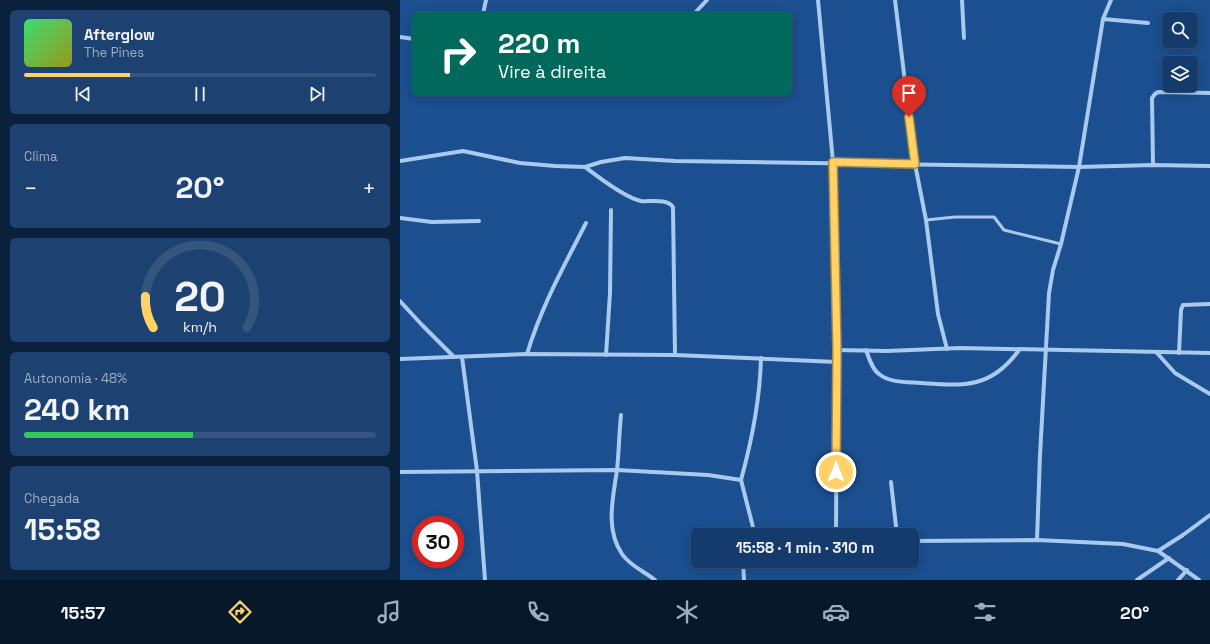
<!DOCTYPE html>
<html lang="pt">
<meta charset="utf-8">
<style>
:root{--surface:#143b6b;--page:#1d4271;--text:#f1f3f6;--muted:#9dadc1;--line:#33557e;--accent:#ffd166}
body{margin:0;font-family:"Space Grotesk",sans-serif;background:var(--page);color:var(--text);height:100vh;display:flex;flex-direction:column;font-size:15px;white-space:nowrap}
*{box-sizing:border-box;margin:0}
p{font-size:13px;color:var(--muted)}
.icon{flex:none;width:22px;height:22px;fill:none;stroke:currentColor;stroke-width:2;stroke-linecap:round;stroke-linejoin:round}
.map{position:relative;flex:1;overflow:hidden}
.drawer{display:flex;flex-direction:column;gap:10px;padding:10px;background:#0b203b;width:400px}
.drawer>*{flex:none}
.guide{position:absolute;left:12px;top:12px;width:380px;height:84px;border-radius:6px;box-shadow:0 2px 10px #0003,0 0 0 1px var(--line);background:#00695c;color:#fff;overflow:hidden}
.controls{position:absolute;left:762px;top:12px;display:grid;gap:8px}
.controls a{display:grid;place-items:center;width:36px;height:36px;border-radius:6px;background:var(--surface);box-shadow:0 2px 10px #0003,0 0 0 1px var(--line);font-size:20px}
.speed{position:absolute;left:12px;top:516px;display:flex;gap:8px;font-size:20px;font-weight:700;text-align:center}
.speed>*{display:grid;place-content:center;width:52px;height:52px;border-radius:50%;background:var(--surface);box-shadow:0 2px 10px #0003,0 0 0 1px var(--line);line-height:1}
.speed .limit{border:6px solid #d22;background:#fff;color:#111}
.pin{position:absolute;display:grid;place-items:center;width:34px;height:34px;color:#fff;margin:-41px -17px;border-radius:50% 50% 50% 0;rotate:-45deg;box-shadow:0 0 4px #0007}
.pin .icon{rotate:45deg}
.me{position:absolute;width:44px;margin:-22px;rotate:0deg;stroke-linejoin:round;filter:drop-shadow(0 0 3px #0008)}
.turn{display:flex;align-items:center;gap:14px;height:84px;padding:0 20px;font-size:18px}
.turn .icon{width:52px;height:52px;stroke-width:2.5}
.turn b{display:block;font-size:28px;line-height:34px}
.big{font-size:30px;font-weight:600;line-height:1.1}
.drawer .widget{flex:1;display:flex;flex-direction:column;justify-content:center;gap:6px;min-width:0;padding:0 14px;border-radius:6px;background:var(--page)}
.drawer .dial{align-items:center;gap:0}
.dial svg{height:104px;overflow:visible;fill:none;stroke:var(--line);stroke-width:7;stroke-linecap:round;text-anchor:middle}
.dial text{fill:var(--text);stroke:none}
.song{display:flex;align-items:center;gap:12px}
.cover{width:48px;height:48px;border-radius:6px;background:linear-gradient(135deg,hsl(140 70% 55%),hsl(60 70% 35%))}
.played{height:4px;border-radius:2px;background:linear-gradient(90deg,var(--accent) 30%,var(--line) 30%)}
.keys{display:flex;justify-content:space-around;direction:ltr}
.heat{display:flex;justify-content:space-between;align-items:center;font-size:22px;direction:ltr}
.charge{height:6px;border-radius:3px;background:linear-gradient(90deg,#34c759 48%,var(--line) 0)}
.trip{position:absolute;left:291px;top:528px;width:228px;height:40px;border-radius:6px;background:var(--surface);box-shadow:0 2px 10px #0003,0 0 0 1px var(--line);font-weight:600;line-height:40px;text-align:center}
.tabs{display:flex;height:64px;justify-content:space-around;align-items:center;background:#08182b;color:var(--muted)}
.tabs .icon{width:28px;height:28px}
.tabs .selected{color:var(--accent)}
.tabs b{font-size:18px;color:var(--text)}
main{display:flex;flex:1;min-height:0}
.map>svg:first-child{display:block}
</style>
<main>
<section class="drawer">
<div class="widget">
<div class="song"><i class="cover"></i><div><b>Afterglow</b><p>The Pines</p></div></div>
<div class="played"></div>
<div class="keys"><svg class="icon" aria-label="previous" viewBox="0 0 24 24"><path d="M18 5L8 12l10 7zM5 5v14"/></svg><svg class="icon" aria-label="pause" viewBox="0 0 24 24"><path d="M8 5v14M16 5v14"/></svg><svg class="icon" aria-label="next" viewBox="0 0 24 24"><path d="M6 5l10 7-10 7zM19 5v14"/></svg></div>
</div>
<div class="widget"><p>Clima</p>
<div class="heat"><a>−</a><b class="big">20°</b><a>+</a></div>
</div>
<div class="widget dial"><svg viewBox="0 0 100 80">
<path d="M14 69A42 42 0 1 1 86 69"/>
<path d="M14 69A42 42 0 0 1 8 45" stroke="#ffd166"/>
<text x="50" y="56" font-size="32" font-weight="700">20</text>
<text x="50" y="72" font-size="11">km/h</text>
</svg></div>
<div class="widget"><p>Autonomia · 48%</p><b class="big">240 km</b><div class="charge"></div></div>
<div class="widget"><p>Chegada</p><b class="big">15:58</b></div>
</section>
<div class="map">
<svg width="810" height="580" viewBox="0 0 810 580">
<rect width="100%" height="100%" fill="#1b4f8f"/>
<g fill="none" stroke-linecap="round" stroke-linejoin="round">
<!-- service -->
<path stroke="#a9c9ee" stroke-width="3" d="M526,220L555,217H594L604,230L661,244"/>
<!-- minor -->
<g stroke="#a9c9ee" stroke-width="4">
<path d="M418,0L433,162L437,350L436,535"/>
<path d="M495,0L515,164L526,220L538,314L547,349"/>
<path d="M562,0L564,38"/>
<path d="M83,14L86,0"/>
<path d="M294,14L307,0"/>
<path d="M703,19L748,23"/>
<path d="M0,37L14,39"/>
<path d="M0,161L63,151L120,163L155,166L185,167L201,162L225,158L275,161L679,167L753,165L810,166"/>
<path d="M753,165L752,98L755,94L758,92L810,93"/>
<path d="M185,167C198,177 225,198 241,201C250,202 267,198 273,207L275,355"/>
<path d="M0,218L32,222L79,221"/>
<path d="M0,301L22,325L54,357"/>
<path d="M437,350L487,351L560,348L810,353"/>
<path d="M466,350C469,358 472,369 479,374C490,383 507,382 521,383C563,386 591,389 619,350"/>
<path d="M757,353L775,373L810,394"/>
<path d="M779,353L781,310L783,305L810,304"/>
<path d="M127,354C141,307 164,266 186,223"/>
<path d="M206,355L210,293L211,210"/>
<path d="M62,357L77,471L85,580"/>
<path d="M0,359L127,354L275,355L437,362"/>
<path d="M221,415C219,434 219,452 217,470C213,498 205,529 222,554C230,566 244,571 255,580"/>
<path d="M0,472L217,470L308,475L341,480L355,535"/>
<path d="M341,480C352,440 360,400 361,358"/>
<path d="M491,482L497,535"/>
<path d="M637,540L640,455L649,293L653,270L661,244L679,167L703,19L711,0"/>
<path d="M512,541L637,540L723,544L758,551L799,580"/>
<path d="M758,551L783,535L810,515"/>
<path d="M343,561L344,580"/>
<path d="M737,580L769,558"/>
<path d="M778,580L787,570"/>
</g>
</g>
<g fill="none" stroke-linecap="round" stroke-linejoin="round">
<defs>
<path id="route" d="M436,472L437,350L433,162L515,164L509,117"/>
</defs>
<!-- route casing -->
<use href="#route" stroke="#a68842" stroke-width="10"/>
<!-- route -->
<use href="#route" stroke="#ffd166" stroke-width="7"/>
</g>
</svg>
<div class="controls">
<a><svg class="icon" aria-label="search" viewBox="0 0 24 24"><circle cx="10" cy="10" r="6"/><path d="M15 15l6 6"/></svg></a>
<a><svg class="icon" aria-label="layers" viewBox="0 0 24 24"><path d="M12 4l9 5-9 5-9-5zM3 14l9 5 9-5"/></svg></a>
</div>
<div class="speed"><div class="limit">30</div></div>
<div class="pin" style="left:509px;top:117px;background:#d93025"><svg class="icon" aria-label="arrive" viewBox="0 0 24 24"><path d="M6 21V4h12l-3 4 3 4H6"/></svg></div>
<svg class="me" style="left:436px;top:472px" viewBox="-20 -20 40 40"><circle r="17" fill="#ffd166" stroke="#fff" stroke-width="3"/><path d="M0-11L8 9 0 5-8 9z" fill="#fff"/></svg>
<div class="trip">15:58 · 1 min · 310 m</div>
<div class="guide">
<div class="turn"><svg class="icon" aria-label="right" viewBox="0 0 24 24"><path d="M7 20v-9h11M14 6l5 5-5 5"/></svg><div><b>220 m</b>Vire à direita</div></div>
</div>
</div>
</main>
<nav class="tabs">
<b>15:57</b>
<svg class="icon selected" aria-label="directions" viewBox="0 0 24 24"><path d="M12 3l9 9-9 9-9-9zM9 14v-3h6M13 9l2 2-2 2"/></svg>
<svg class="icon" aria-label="music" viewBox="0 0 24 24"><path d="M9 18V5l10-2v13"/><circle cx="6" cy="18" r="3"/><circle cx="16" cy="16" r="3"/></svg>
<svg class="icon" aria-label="phone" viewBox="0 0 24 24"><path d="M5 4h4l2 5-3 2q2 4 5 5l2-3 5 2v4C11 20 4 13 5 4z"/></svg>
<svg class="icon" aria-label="climate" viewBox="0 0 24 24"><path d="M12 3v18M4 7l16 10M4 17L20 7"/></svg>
<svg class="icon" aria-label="car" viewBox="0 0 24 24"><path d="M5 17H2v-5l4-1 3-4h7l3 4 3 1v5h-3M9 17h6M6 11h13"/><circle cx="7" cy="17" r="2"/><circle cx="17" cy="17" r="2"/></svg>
<svg class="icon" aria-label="filters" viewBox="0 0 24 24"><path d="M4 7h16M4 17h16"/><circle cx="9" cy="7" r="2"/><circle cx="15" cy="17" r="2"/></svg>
<b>20°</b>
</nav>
